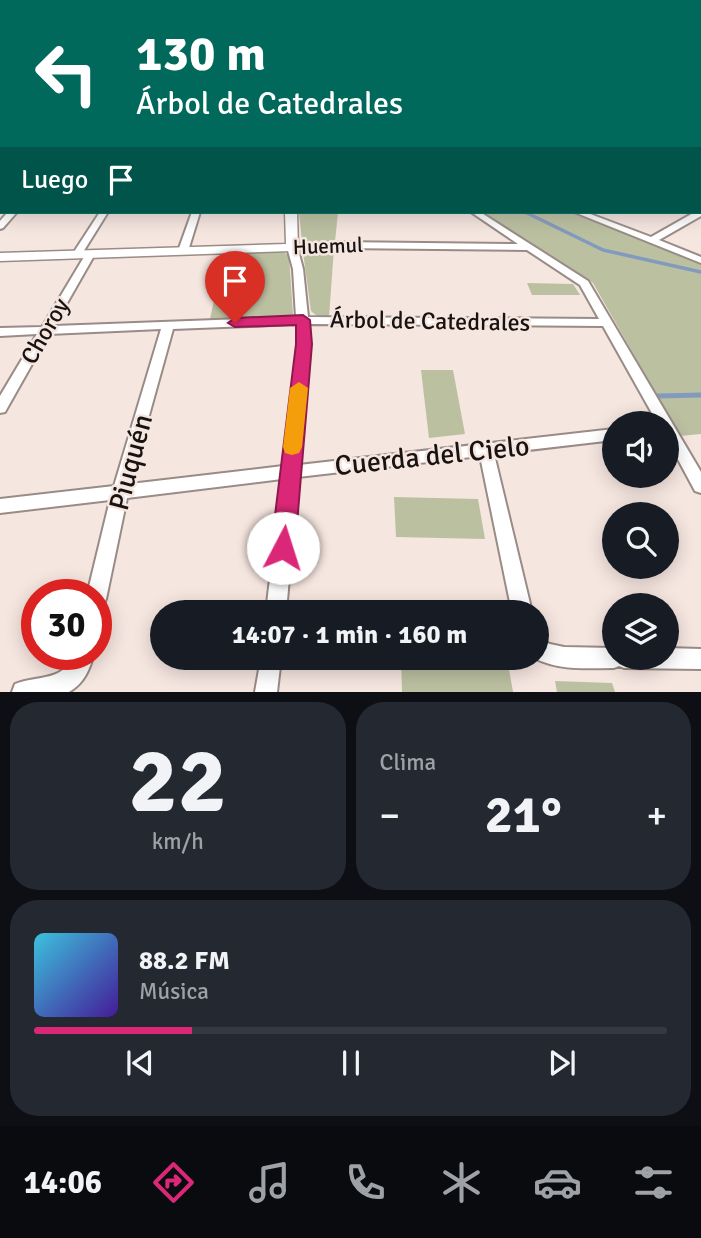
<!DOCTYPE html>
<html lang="es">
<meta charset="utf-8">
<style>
:root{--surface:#171b24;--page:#242831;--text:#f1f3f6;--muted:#9ea1a6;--line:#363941;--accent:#db2777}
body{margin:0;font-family:Signika,sans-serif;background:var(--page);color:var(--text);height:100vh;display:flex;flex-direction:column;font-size:26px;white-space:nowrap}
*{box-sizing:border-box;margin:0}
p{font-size:23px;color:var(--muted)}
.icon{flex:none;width:38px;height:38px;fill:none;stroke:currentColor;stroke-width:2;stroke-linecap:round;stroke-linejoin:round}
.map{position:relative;height:692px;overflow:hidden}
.drawer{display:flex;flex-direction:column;gap:10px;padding:10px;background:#0d0f14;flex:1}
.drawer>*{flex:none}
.hud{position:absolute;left:0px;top:0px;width:702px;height:214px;box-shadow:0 4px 18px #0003;background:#00695c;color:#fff;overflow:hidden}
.buttons{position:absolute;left:602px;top:411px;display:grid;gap:14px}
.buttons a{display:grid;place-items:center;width:77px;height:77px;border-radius:50%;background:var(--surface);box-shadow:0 4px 18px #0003;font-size:35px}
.speed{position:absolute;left:21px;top:579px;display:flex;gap:14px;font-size:35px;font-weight:700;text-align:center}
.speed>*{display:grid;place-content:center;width:91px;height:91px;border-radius:50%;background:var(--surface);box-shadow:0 4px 18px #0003;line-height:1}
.speed .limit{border:10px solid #d22;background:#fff;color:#111}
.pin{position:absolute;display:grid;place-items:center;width:60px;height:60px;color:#fff;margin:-72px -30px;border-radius:50% 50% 50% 0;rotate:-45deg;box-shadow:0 0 7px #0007}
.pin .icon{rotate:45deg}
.me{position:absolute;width:77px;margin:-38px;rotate:5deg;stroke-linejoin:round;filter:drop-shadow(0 0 5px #0008)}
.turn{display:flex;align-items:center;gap:24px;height:147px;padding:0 21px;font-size:32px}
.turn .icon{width:91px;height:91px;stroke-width:2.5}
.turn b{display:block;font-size:49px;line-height:60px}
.then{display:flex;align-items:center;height:66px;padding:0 21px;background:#0003;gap:14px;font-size:26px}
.big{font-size:52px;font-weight:700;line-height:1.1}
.drawer .widget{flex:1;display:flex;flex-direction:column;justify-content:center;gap:10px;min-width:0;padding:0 24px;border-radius:28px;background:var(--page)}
.drawer .dial{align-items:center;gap:0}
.dial b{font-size:91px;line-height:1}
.song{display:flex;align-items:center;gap:21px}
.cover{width:84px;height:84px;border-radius:10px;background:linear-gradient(135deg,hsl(190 70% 55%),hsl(260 70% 35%))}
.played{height:7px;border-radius:4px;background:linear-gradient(90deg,var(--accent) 25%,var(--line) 25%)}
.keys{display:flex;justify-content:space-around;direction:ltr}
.heat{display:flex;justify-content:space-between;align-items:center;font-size:38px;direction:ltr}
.drawer .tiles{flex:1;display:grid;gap:10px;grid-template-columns:1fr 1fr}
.widget:last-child{grid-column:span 2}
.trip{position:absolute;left:150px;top:600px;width:399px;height:70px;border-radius:35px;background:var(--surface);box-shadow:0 4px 18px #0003;font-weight:700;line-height:70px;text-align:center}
.menu{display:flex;height:112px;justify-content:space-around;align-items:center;background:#090b0e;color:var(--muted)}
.menu .icon{width:49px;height:49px}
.menu .on{color:var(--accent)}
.menu b{font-size:32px;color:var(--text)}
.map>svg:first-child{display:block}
</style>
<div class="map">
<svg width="701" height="692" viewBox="0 0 701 692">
<rect width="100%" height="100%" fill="#f6e6e0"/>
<!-- green -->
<g fill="#bbc0a1">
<path d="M299,212H338L335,242L302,243Z"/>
<path d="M481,212H572L701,263V434L680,436L593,283Z"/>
<path d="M334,248L329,317L317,316L311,311L303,252Z"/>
<path d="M282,252L289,255L293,315L210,319L224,254Z"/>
<path d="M527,283L573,284L580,295H532Z"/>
<path d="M421,370H453L465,434L429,438Z"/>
<path d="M394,497L478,499L485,539L396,537Z"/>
<path d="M401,658H507L513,692H402Z"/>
<path d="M555,681L612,683L615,692H557Z"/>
</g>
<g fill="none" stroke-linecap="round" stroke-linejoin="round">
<!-- stream-far1 -->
<path stroke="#829abe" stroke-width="3.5" d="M525,212L603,250L701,272"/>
<!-- stream -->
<path stroke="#829abe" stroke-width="5" d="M658,396L701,395"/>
<defs>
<g id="street">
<rect x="700" y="146" width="1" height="5"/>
<rect x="0" y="159" width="2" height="4"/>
<rect x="700" y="175" width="1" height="4"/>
<path d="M701,209V216L659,240L701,257V263L574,212H585L651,237L695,212H700Z"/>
<path d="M8,212H17L3,228L0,229V221Z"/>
<path d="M100,212H108L80,257H74L72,255Z"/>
<path d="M192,212H200L188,251L186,253H180L178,251Z"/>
<path d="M471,212H480L588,281L701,472V493L695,491L667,439V424H658L603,326L308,324L310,344L299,465L614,429V440L494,454L532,612H512L480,456L298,477L286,612H266L282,479L127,498L106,599L103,606L96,608V595H87L110,500L0,513V499L114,486L161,329L49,334L5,412L0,413V396L37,334L0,336V328L42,327L87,252H93L95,254L54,326L296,317L293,269L287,247L289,245L337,242L518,244ZM337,248L527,250L580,285L599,319L308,317L303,269L298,250ZM297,324L298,344L283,466L130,484L173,329Z"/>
<path d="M537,638L550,644L564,647L614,648V658H667V648L701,649V669L624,668L619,666L614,668C586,668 560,671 534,658H537Z"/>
<path d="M74,654H94C89,671 84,683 69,692H12L15,684C38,675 64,682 74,654Z"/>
<path d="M261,658H281L277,692H255Z"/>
</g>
<path id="secondary" d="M285,212H297L298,247L292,251L0,261V253L286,244Z"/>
</defs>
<!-- street casing -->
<use href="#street" stroke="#998b86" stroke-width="4"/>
<!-- secondary casing -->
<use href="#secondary" stroke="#998b86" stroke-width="3"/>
<!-- street -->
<use href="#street" fill="#fff" fill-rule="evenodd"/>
<!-- secondary -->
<use href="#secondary" fill="#fff" fill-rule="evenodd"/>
</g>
<!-- shaded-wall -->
<rect fill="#807671" x="0" y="131" width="2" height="21"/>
<!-- sky -->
<linearGradient id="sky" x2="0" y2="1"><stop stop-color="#7faad7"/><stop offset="0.57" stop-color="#fbf4f1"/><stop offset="1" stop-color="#fbf4f1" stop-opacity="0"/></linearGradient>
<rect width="701" height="228" fill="url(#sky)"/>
<!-- route -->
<path fill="#db2777" stroke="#8e194d" stroke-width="2" d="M303,315L310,320L312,344L295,548L291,556L283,559L275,556L271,548L296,344V325L235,327L228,323L235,318Z"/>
<!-- slow -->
<path fill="#f59e0b" d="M299,382L308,388L302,447L299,453L292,455L285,453L283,447L290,388Z"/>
<g text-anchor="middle" stroke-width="5" stroke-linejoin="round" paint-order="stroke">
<!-- far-street labels -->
<g font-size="21" fill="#181311" stroke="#f6e6e0">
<text transform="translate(328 246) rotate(-2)" y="7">Huemul</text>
</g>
<!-- street labels -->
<g font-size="24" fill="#181311" stroke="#f6e6e0">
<text transform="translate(430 321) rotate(1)" y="8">Árbol de Catedrales</text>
<text transform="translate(45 331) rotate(-60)" y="8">Choroy</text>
</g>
<!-- near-street labels -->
<g font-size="28" fill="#181311" stroke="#f6e6e0">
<text transform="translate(432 455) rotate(-6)" y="10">Cuerda del Cielo</text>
<text transform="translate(130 462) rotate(-75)" y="10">Piuquén</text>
</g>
</g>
</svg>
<div class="buttons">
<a><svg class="icon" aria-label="sound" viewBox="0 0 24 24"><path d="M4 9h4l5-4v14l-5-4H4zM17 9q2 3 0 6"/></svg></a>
<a><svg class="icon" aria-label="search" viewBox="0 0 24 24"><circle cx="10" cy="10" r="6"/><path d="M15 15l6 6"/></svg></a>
<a><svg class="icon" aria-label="layers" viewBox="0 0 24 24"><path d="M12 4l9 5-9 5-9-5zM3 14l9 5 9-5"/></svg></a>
</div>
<div class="speed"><div class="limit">30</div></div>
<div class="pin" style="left:235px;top:323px;background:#d93025"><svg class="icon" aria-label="arrive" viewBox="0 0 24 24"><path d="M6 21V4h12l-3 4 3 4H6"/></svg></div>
<svg class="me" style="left:283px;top:548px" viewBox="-20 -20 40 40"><circle r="19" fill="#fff"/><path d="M0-13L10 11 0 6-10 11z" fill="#db2777"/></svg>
<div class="trip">14:07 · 1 min · 160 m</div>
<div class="hud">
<div class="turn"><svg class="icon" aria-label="left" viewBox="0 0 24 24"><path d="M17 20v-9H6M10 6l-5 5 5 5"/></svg><div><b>130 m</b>Árbol de Catedrales</div></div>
<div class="then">Luego<svg class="icon" aria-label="arrive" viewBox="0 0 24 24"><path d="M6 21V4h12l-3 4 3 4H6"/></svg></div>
</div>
</div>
<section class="drawer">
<div class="tiles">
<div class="widget dial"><b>22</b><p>km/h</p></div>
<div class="widget"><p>Clima</p>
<div class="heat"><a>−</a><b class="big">21°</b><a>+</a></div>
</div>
<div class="widget">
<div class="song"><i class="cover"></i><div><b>88.2 FM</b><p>Música</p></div></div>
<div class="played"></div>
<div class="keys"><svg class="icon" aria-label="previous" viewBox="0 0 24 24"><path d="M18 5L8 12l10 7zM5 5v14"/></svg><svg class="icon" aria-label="pause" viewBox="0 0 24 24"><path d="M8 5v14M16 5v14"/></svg><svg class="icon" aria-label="next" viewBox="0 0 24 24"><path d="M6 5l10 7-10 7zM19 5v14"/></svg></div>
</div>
</div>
</section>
<nav class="menu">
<b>14:06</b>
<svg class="icon on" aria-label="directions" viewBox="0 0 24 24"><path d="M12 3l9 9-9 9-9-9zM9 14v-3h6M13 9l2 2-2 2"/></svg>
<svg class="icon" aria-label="music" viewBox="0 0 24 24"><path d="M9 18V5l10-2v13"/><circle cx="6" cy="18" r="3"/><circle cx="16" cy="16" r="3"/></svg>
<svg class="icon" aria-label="phone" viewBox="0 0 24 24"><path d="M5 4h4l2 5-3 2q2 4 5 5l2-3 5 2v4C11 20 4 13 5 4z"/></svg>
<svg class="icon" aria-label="climate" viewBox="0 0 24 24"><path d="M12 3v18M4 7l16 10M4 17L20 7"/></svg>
<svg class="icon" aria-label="car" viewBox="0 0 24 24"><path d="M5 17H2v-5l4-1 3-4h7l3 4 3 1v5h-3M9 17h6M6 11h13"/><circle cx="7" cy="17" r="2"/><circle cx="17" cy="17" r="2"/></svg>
<svg class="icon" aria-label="filters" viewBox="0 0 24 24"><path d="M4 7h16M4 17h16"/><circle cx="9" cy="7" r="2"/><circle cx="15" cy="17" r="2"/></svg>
</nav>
